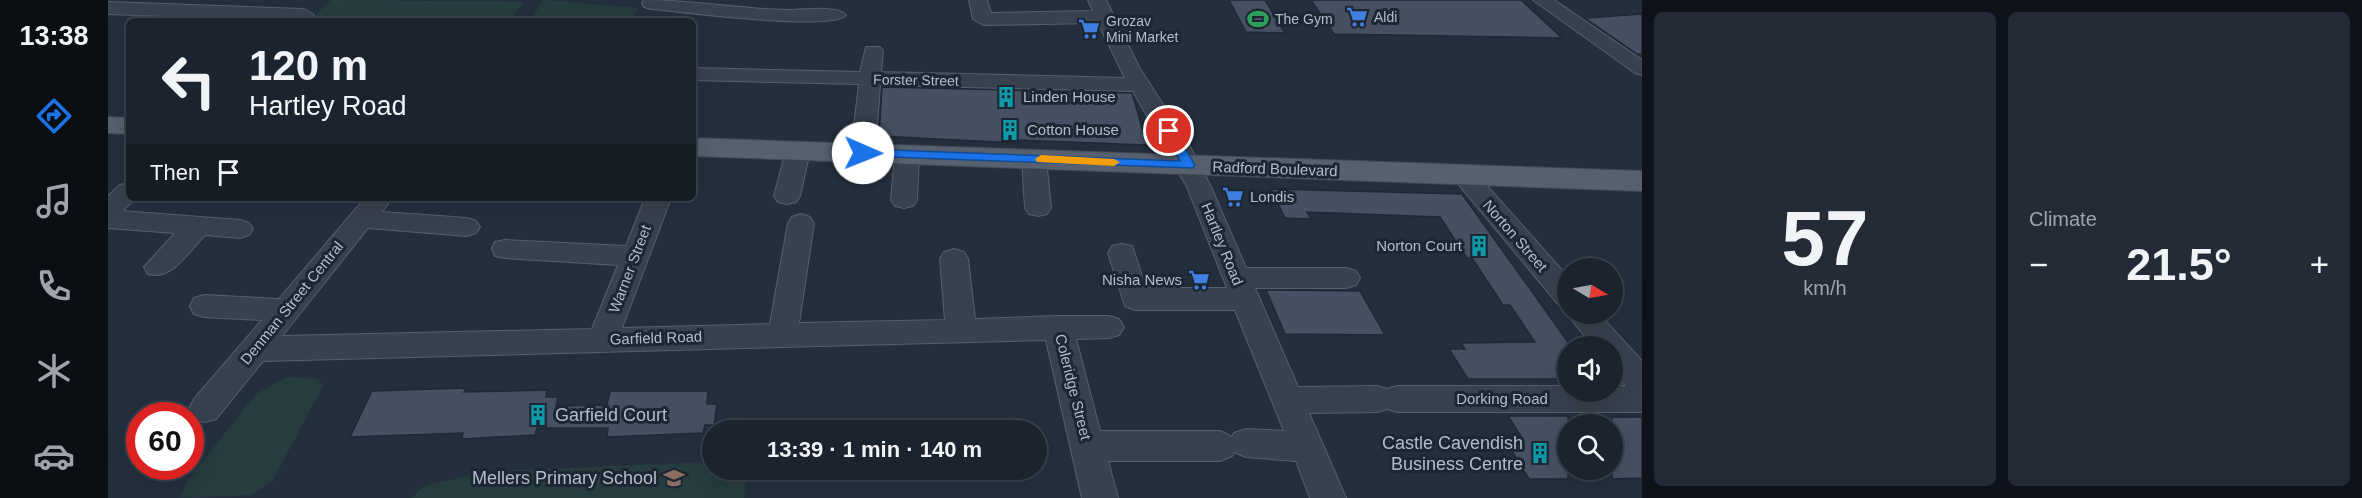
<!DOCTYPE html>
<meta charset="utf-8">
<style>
:root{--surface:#1b232e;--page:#242b36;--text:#f1f3f6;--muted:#a0a4aa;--line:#39404a;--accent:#1a73e8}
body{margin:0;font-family:Arial,sans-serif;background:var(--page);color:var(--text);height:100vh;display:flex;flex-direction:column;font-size:22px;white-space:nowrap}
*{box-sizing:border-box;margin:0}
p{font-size:20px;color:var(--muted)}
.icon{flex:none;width:33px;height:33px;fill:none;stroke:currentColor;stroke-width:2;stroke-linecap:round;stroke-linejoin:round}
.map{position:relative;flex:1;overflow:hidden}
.details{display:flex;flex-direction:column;gap:12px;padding:12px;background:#0f1319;width:720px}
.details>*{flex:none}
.banner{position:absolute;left:18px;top:18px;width:570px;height:183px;border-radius:9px;box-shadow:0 6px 24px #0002,0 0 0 2px var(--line);background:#1b232e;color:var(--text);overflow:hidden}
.needle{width:39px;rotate:100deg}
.controls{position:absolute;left:1449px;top:258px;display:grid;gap:12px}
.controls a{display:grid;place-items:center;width:66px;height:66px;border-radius:50%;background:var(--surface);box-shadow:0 6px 24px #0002,0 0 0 2px var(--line);font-size:30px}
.speed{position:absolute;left:18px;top:402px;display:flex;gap:12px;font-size:30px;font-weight:700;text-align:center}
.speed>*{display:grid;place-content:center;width:78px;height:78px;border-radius:50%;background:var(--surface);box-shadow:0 6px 24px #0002,0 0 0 2px var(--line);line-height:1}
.speed .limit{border:9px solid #d22;background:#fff;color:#111}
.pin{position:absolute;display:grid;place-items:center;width:51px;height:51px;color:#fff;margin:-26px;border:3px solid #fff;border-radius:50%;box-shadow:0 2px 6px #0007}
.me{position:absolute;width:66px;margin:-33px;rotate:91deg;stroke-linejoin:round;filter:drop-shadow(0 0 4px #0008)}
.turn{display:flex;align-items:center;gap:21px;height:126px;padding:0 24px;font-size:27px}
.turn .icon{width:78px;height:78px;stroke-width:2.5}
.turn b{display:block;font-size:42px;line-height:51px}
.then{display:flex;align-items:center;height:57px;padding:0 24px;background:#0003;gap:12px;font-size:22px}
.big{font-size:45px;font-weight:700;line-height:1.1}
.details .widget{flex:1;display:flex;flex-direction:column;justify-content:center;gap:9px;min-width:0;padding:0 21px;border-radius:9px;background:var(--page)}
.details .dial{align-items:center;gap:0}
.dial b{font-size:78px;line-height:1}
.heat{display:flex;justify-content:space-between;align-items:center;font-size:33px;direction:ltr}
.details .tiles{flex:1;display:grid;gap:12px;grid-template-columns:repeat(2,1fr)}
.trip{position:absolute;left:594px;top:420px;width:345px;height:60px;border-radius:30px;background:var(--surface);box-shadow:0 6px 24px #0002,0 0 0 2px var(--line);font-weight:700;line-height:60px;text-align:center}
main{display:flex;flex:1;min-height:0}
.tabs{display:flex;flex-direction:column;width:108px;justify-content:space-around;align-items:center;background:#0b0e12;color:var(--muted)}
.tabs .icon{width:42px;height:42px}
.tabs .current{color:var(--accent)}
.tabs b{font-size:27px;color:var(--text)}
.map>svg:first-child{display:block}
</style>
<main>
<nav class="tabs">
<b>13:38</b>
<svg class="icon current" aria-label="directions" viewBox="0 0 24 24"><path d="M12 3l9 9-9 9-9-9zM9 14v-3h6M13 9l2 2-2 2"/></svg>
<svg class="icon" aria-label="music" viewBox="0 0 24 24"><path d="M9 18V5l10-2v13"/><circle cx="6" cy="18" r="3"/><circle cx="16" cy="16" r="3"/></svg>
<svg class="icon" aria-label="phone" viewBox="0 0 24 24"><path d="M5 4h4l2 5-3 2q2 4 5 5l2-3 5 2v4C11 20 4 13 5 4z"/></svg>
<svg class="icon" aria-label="climate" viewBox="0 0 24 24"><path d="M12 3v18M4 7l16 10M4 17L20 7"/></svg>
<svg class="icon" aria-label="car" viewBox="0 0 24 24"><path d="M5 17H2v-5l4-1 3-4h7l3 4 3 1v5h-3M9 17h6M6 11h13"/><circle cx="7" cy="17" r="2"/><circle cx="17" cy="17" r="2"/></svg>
</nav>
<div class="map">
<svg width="1534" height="498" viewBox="0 0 1534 498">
<rect width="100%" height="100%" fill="#242f3e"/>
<!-- green -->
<g fill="#263c3f">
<path d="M223,0L416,2L402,21H201Z"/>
<path d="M435,0H436L531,8L524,21H422Z"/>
<path d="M179,377L210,379L215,386L165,480L144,495L72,498L79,481L148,394Z"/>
<path d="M604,462V470H639L636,498H303L318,485L385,471Z"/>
</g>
<!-- building -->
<g fill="#455162" stroke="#1f2835" stroke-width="1.5">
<path d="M1121,0H1157L1177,33L1138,32Z"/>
<path d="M1203,0H1413L1454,38L1226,34Z"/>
<path d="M1534,14V54H1529L1477,18Z"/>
<path d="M774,87L1024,93L1039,145L910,140V143L771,136Z"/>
<path d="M1163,189L1354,194L1460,342V379H1360L1341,349H1357L1353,343L1427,342L1402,305H1395L1364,258H1359L1332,217L1199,212L1203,219L1177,218Z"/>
<path d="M1158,290L1252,291L1277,335L1177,334Z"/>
<path d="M358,388L356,392L439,390L438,397H450L448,406L499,405L502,391H600L599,404H609L606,425H597L595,433L499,437L500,428H429L427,435L354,439L355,433L242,437L264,391Z"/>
<path d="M1400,416H1460V479H1421L1395,436H1413Z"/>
<path d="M1504,417H1534V478L1504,479Z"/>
</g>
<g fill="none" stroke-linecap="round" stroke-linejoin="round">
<defs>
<g id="minor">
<path d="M536,0C584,0 631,9 679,10C693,10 730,5 738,15C726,32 570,11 543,9L536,7L534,3Z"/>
<path d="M861,0H879L883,13L985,11L980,0H998L1031,67L1081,145L1103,187L1138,268H1238L1248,271L1252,278L1248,285L1238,288H1147L1190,387L1269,386L1279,389L1289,386H1460V392H1504V386H1518L1504,369V346H1485L1459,314H1491L1534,361V412H1289L1279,409L1269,412L1201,413L1238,498H1202L1188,461L1138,457L1126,452L1124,456L1112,461H1000L1010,498H974L938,340L155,361L108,419L97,422L86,419L81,409L86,399L154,320L96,317L86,314L82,306L86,298L96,295L171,299L257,198H284L274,212L359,218L368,221L372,227L368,233L359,236L260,228L174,336L484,329L510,265L397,258L387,256L384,249L387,242L397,240L518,246L537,198H563L514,328L662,324L680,223L684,217L693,214L702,217L706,223L691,323L837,320L832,259L836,252L846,249L856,252L860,259L867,319L950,316H1001L1011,319L1016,327L1011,335L1001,338L968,339L992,431H1112L1124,437L1126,433L1138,429L1176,431L1127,310H1027L1017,306L1000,253L1004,246L1014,244L1024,246L1038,288H1119L1079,187L1025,91L772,85L767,153L763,158L755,160L747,158L743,153L751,84L585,80V68L752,72L758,47H772L775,51L773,72L1017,78L990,23L875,25L865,19Z"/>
<path d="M1425,0H1446L1534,60V75L1527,73Z"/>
<path d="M0,2L196,9L206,15L196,21L0,14Z"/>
<path d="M690,144L698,146L702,151L692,196L688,202L679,204L670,202L666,196L678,151L682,146Z"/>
<path d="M799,147L807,149L811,154L809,200L805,206L796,208L787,206L783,200L787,154L791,149Z"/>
<path d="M926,152L934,154L938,159L943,208L939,214L930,216L921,214L917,208L914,159L918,154Z"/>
<path d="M1356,167L1365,170L1460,277V307L1450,304L1347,180L1344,175L1347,170Z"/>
<path d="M21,183V198H28L14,211L132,220L141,223L145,229L141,235L132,238L97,235C81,251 64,281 40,274L36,267L67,233L0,228V196L12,185Z"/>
</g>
<g id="major">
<path d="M0,117L21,118V134L0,133Z"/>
<path d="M585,138L1534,171V191L585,156Z"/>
</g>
</defs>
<!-- minor casing -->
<use href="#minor" stroke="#565f6c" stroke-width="2"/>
<!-- major casing -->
<use href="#major" stroke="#414a57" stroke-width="2"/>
<!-- minor -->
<use href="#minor" fill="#38414e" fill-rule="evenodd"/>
<!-- major -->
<use href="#major" fill="#56606e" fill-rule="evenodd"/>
</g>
<!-- route -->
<path fill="#1a73e8" stroke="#114b97" stroke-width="1.5" d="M1057,129H1065L1087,165L1085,168L755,156L749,153L755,149L1072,161L1055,131Z"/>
<!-- slow -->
<path fill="#f59e0b" d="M933,155L1006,159L1012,162L1006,166L929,162L927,159Z"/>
<!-- icons -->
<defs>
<symbol id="supermarket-bare" viewBox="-9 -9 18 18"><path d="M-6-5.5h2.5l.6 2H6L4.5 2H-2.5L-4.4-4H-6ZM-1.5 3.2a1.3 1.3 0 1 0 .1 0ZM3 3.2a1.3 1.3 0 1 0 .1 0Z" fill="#3f7fe0" stroke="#1d2633" stroke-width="2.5" paint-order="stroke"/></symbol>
<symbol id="stadium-bare" viewBox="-9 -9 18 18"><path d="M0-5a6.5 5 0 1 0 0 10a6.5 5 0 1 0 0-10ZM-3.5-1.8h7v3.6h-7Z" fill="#2e9e5b" stroke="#1d2633" stroke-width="2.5" paint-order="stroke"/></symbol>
<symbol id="building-bare" viewBox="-9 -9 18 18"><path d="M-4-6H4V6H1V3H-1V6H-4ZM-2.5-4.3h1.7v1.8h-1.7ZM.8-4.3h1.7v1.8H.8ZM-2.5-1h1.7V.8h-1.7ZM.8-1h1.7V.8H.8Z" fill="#0f9aa8" stroke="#1d2633" stroke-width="2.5" paint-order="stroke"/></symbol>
<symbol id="school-bare" viewBox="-9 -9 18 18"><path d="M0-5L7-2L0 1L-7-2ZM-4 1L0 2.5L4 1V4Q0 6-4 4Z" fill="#8d6e63" stroke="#1d2633" stroke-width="2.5" paint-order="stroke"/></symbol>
</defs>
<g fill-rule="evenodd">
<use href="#supermarket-bare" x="1234" y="2" width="30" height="30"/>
<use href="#stadium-bare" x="1135" y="4" width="30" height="30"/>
<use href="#supermarket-bare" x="966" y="14" width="30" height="30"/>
<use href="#building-bare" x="883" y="82" width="30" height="30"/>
<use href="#building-bare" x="887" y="115" width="30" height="30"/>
<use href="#supermarket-bare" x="1110" y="182" width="30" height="30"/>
<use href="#building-bare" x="1356" y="231" width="30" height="30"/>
<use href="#supermarket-bare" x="1076" y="265" width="30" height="30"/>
<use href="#building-bare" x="415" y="400" width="30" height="30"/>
<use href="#building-bare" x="1417" y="438" width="30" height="30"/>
<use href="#school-bare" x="551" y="463" width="30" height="30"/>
</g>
<g text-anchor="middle" stroke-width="6" stroke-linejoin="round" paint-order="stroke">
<!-- far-poi labels -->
<g font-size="14" fill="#b4bcc9" stroke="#1d2633" text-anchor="start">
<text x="1266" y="22">Aldi</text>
<text x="1167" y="24">The Gym</text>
<text x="998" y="26">Grozav<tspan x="998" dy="16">Mini Market</tspan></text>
</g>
<!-- far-street labels -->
<g font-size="14" fill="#b4bcc9" stroke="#1d2633">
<text transform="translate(808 80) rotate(1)" y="5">Forster Street</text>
</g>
<!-- poi labels -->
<g font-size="15" fill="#b4bcc9" stroke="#1d2633" text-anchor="start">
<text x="915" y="102">Linden House</text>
<text x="919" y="135">Cotton House</text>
<text x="1142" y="202">Londis</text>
<text x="1354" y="251" text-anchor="end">Norton Court</text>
<text x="1074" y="285" text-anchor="end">Nisha News</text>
</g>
<!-- street labels -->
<g font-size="15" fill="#b4bcc9" stroke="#1d2633">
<text transform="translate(1167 169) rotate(2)" y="5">Radford Boulevard</text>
<text transform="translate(1407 236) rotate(49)" y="5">Norton Street</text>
<text transform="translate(1114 244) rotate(68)" y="5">Hartley Road</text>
<text transform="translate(522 269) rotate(-69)" y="5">Warner Street</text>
<text transform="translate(184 303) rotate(-51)" y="5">Denman Street Central</text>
<text transform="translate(548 338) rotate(-2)" y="5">Garfield Road</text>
<text transform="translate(965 387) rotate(76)" y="5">Coleridge Street</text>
<text x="1394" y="404">Dorking Road</text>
</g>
<!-- near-poi labels -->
<g font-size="18" fill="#b4bcc9" stroke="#1d2633" text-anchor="end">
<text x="447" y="421" text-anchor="start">Garfield Court</text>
<text x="1415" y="449">Castle Cavendish<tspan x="1415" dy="21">Business Centre</tspan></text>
<text x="549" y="484">Mellers Primary School</text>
</g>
</g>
</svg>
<div class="controls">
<a><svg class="needle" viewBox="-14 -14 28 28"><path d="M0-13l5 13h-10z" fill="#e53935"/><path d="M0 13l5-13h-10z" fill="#a0a4aa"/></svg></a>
<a><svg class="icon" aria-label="sound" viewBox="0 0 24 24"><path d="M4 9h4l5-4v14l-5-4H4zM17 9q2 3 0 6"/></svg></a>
<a><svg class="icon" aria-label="search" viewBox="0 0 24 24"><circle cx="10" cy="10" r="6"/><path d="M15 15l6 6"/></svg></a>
</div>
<div class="speed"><div class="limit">60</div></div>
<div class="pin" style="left:1061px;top:131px;background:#d93025"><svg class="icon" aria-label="arrive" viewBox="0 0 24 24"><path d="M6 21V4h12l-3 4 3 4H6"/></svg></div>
<svg class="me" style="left:755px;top:153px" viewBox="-20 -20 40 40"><circle r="19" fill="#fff"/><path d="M0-13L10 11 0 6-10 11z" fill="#1a73e8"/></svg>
<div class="trip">13:39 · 1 min · 140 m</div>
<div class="banner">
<div class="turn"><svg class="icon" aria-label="left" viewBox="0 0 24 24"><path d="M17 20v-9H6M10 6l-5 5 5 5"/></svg><div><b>120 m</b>Hartley Road</div></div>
<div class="then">Then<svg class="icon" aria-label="arrive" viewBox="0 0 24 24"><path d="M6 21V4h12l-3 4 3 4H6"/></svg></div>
</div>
</div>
<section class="details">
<div class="tiles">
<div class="widget dial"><b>57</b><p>km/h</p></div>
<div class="widget"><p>Climate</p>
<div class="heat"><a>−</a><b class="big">21.5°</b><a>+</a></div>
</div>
</div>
</section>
</main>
